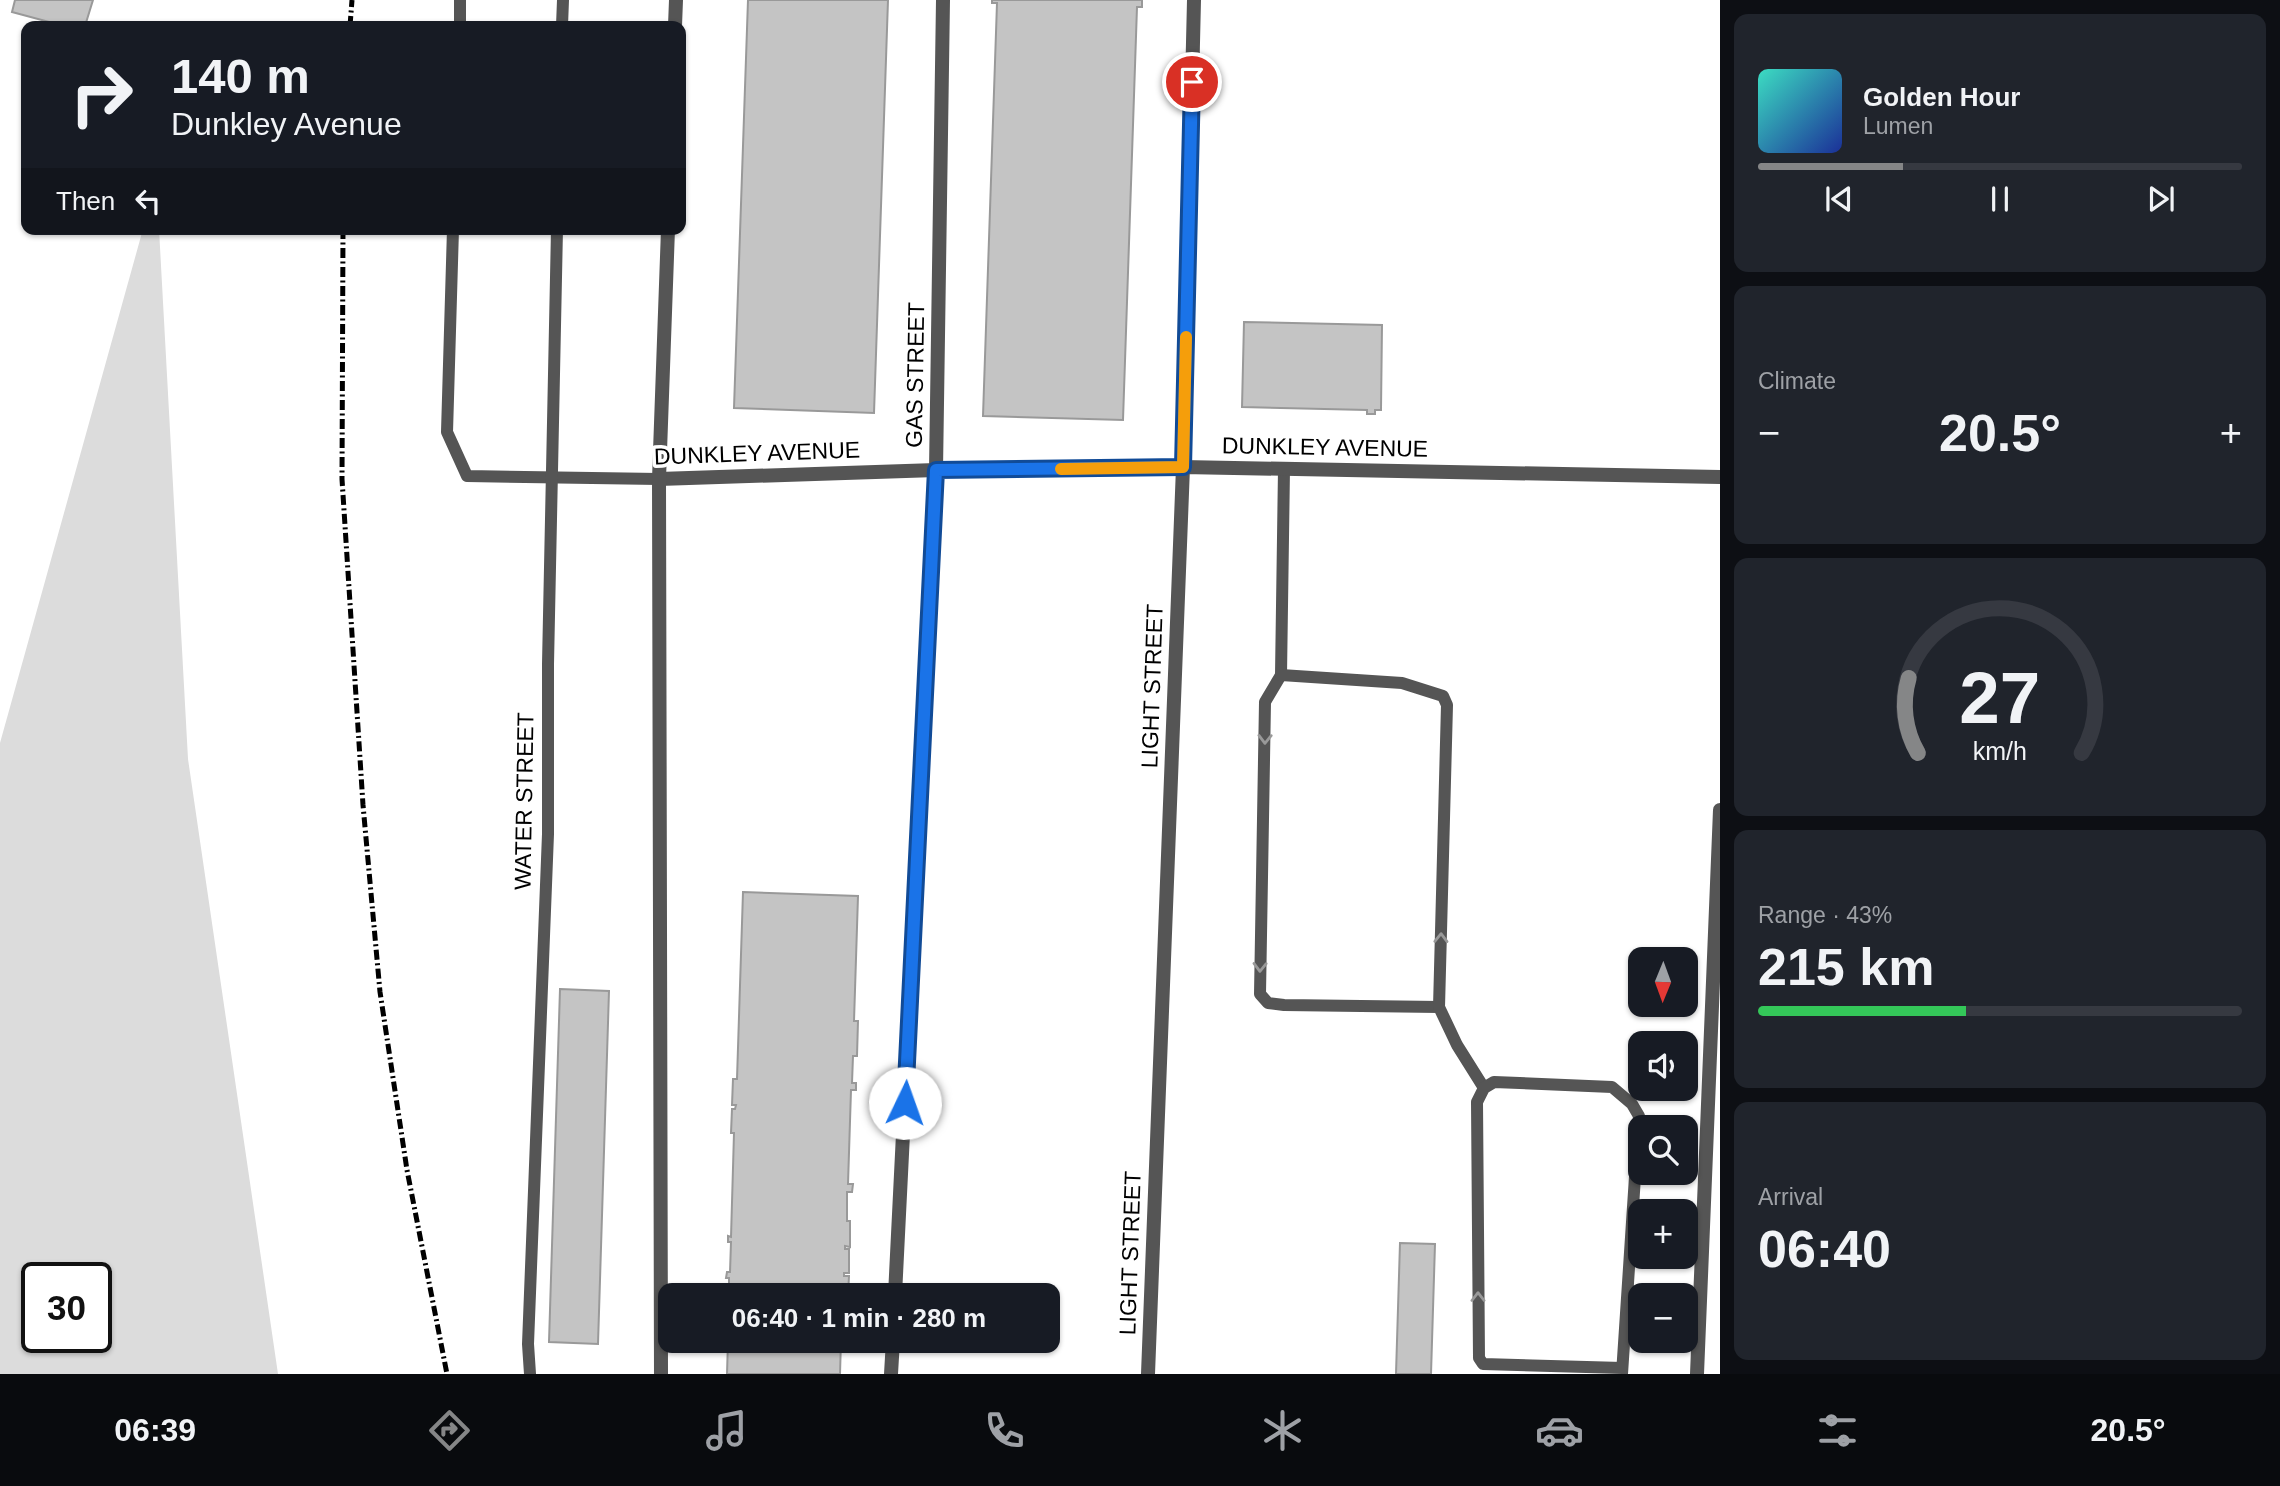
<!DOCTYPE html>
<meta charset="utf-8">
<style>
:root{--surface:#171b24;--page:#20242c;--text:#f1f3f6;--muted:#9ea1a6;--line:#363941;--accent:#858687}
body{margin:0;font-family:Arial,sans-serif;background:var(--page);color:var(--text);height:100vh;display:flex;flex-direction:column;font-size:26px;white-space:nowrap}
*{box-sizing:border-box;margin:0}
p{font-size:23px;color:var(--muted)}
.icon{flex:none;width:38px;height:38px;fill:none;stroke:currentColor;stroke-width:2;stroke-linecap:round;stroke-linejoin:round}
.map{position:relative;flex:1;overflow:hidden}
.sheet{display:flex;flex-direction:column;gap:14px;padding:14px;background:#0d0f14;width:560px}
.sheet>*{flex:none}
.hud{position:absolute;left:21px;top:21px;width:665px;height:214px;border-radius:14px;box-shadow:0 2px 5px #0004;background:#171b24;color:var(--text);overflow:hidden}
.needle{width:46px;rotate:181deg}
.controls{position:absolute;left:1628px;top:947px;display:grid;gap:14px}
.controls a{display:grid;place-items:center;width:70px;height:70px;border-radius:14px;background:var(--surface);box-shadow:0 2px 5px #0004;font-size:35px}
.speed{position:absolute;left:21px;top:1262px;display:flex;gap:14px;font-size:35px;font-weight:700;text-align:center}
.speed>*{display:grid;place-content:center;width:91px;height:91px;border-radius:50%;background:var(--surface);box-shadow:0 2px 5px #0004;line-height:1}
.speed .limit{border:4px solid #111;border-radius:10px;background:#fff;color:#111}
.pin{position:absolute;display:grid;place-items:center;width:60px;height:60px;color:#fff;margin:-30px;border:4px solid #fff;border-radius:50%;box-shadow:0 2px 7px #0007}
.me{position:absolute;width:77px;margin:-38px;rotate:3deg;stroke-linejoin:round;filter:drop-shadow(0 0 5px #0008)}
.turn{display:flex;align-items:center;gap:24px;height:147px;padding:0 35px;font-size:32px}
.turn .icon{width:91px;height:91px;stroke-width:2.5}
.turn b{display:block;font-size:49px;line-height:60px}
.then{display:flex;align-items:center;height:66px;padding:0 35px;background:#0003;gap:14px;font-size:26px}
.big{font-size:52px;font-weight:600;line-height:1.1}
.sheet .card{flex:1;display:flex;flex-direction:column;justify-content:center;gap:10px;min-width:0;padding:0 24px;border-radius:14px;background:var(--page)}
.sheet .dial{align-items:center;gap:0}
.dial svg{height:182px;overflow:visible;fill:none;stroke:var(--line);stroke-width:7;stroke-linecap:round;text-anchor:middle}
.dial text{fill:var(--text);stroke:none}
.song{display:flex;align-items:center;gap:21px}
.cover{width:84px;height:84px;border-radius:10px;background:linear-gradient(135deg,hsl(170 70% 55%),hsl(230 70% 35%))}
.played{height:7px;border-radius:4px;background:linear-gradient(90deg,var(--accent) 30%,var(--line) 30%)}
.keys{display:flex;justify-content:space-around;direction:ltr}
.heat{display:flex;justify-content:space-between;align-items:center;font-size:38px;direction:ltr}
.charge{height:10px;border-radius:5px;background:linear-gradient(90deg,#34c759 43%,var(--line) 0)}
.trip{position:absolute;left:658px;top:1283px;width:402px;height:70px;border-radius:14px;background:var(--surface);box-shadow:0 2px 5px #0004;font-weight:600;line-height:70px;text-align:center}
.dock{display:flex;height:112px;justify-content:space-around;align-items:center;background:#090b0e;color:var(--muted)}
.dock .icon{width:49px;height:49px}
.dock .active{color:var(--accent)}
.dock b{font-size:32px;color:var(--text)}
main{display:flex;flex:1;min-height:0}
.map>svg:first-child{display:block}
</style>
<main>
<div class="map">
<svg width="1720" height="1374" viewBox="0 0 1720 1374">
<rect width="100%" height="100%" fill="#fff"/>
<!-- green -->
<path fill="#dcdcdc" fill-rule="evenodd" d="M143,229H159L188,759L278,1374H0V743ZM37,1278H96V1337H37Z"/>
<!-- building -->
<g fill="#c4c4c4" stroke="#999" stroke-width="2">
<path d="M15,0H93L85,26H64L12,12Z"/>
<path d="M748,0H888L874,413L734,408Z"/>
<path d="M992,0H1142V7H1137L1123,420L983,416L997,3H992Z"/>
<path d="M1244,322L1382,325L1381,410H1375V414H1367V410L1242,407Z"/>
<path d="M743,892L858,896L854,1021H858L857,1056H853L852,1083H856V1090H851L848,1184H853L852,1192H847V1221H850V1247L845,1246V1249H849V1273H844V1276H849L848,1295H729V1278H726L727,1272H730L731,1242H728V1236L731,1237L734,1133H731L732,1109H735L736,1105H732L733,1079H737Z"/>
<path d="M560,989L609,991L598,1344L549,1342Z"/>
<path d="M1400,1243L1435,1244L1431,1374H1396Z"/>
<path d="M728,1340H841L840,1374H727Z"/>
</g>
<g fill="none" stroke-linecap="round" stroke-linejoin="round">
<!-- service -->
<g stroke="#555" stroke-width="12">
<path d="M460,26V0"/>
<path d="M562,26L563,0"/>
<path d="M453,229L447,432L467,476L659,479"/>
<path d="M1284,469L1281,675L1265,702L1260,994L1268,1003L1284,1005L1439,1007"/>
<path d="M1281,675L1402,683L1443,696L1447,705L1439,1007L1457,1045L1484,1088"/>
<path d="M530,1374L528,1344L548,834V664L557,229"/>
<path d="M1622,1374L1639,1116L1632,1104L1612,1087L1494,1082L1484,1088L1477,1102L1479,1358L1483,1364L1622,1368"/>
</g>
<!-- minor -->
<g stroke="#555" stroke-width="14">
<path d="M675,26L676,0"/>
<path d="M659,479L936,470L1183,467L1720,477"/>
<path d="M895,1295L936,470L943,0"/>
<path d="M661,1374L659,479L668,229"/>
<path d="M891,1374L893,1340"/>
<path d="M1148,1374L1183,467L1194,0"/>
<path d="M1697,1374L1720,810"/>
</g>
<!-- rail -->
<g stroke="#000" stroke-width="5" stroke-dasharray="10 3.5 2 3.5" stroke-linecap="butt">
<path d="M350,26L352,0"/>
<path d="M343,229L342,479L363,805L380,992L407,1170L447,1374"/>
</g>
</g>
<!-- one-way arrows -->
<defs><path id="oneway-chevron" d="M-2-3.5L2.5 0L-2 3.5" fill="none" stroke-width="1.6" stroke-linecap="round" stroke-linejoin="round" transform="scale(1.75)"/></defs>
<g stroke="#999">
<use href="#oneway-chevron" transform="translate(1265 739) rotate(91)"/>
<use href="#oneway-chevron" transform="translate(1441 938) rotate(-89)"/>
<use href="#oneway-chevron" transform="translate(1260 967) rotate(91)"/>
<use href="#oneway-chevron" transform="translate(1478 1297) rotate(-90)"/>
</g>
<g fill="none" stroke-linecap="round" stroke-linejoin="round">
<defs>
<path id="route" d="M905,1103L936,470L1183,467L1192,82"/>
</defs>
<!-- route casing -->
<use href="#route" stroke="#114b97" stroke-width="18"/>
<!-- route -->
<use href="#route" stroke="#1a73e8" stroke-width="12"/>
<!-- slow -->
<path stroke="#f59e0b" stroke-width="12" d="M1061,469L1183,467L1186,337"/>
</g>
<g text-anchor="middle" stroke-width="7" stroke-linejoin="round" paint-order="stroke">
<!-- street labels -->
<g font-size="23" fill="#000" stroke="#fff">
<text transform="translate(915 375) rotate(-89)" y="8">GAS STREET</text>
<text transform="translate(1325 447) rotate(1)" y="8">DUNKLEY AVENUE</text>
<text transform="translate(757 453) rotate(-2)" y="8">DUNKLEY AVENUE</text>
<text transform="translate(1152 686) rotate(-88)" y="8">LIGHT STREET</text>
<text transform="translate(524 801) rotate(-89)" y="8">WATER STREET</text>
<text transform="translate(1130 1253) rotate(-88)" y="8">LIGHT STREET</text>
</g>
</g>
</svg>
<div class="controls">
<a><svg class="needle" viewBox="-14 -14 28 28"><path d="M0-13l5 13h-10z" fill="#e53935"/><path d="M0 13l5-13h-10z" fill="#9ea1a6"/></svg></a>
<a><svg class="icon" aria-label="sound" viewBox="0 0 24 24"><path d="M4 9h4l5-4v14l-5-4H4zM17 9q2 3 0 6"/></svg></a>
<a><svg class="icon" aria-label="search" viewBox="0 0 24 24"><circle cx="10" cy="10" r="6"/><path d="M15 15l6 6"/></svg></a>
<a>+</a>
<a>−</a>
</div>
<div class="speed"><div class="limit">30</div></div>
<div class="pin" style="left:1192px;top:82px;background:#d93025"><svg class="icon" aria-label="arrive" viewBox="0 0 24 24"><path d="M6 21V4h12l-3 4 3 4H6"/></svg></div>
<svg class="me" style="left:905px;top:1103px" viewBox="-20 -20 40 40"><circle r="19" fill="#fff"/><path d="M0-13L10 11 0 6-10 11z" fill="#1a73e8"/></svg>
<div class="trip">06:40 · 1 min · 280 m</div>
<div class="hud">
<div class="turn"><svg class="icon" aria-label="right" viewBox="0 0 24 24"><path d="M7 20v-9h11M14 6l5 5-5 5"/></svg><div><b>140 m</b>Dunkley Avenue</div></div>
<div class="then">Then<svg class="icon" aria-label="left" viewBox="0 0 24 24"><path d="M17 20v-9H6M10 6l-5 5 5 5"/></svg></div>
</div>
</div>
<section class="sheet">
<div class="card">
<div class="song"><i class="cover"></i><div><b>Golden Hour</b><p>Lumen</p></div></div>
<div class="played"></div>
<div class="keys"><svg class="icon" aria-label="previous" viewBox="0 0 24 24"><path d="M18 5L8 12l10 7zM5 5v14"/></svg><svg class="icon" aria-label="pause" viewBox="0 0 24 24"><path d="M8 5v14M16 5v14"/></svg><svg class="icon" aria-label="next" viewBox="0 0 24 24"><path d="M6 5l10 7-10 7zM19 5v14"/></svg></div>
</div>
<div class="card"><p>Climate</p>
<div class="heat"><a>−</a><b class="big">20.5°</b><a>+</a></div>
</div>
<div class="card dial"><svg viewBox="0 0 100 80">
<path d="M14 69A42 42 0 1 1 86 69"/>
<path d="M14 69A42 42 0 0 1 10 36" stroke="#858687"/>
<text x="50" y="56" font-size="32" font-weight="700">27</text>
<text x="50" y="72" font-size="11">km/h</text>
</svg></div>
<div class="card"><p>Range · 43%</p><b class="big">215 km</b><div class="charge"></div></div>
<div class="card"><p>Arrival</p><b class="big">06:40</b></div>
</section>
</main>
<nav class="dock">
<b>06:39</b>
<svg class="icon active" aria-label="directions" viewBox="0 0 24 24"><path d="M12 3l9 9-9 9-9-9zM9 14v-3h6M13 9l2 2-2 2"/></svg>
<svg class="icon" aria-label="music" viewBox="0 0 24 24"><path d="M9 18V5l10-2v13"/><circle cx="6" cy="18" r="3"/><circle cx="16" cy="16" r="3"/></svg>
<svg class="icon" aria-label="phone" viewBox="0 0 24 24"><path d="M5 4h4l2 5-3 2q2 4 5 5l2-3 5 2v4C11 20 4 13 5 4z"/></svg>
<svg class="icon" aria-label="climate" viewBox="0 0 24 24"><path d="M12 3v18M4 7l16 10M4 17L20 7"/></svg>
<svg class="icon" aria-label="car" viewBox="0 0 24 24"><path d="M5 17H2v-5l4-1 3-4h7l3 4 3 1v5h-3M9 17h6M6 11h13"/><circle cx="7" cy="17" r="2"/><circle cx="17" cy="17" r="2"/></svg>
<svg class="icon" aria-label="filters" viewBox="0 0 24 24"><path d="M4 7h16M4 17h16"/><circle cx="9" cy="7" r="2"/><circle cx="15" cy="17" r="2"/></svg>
<b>20.5°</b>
</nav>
